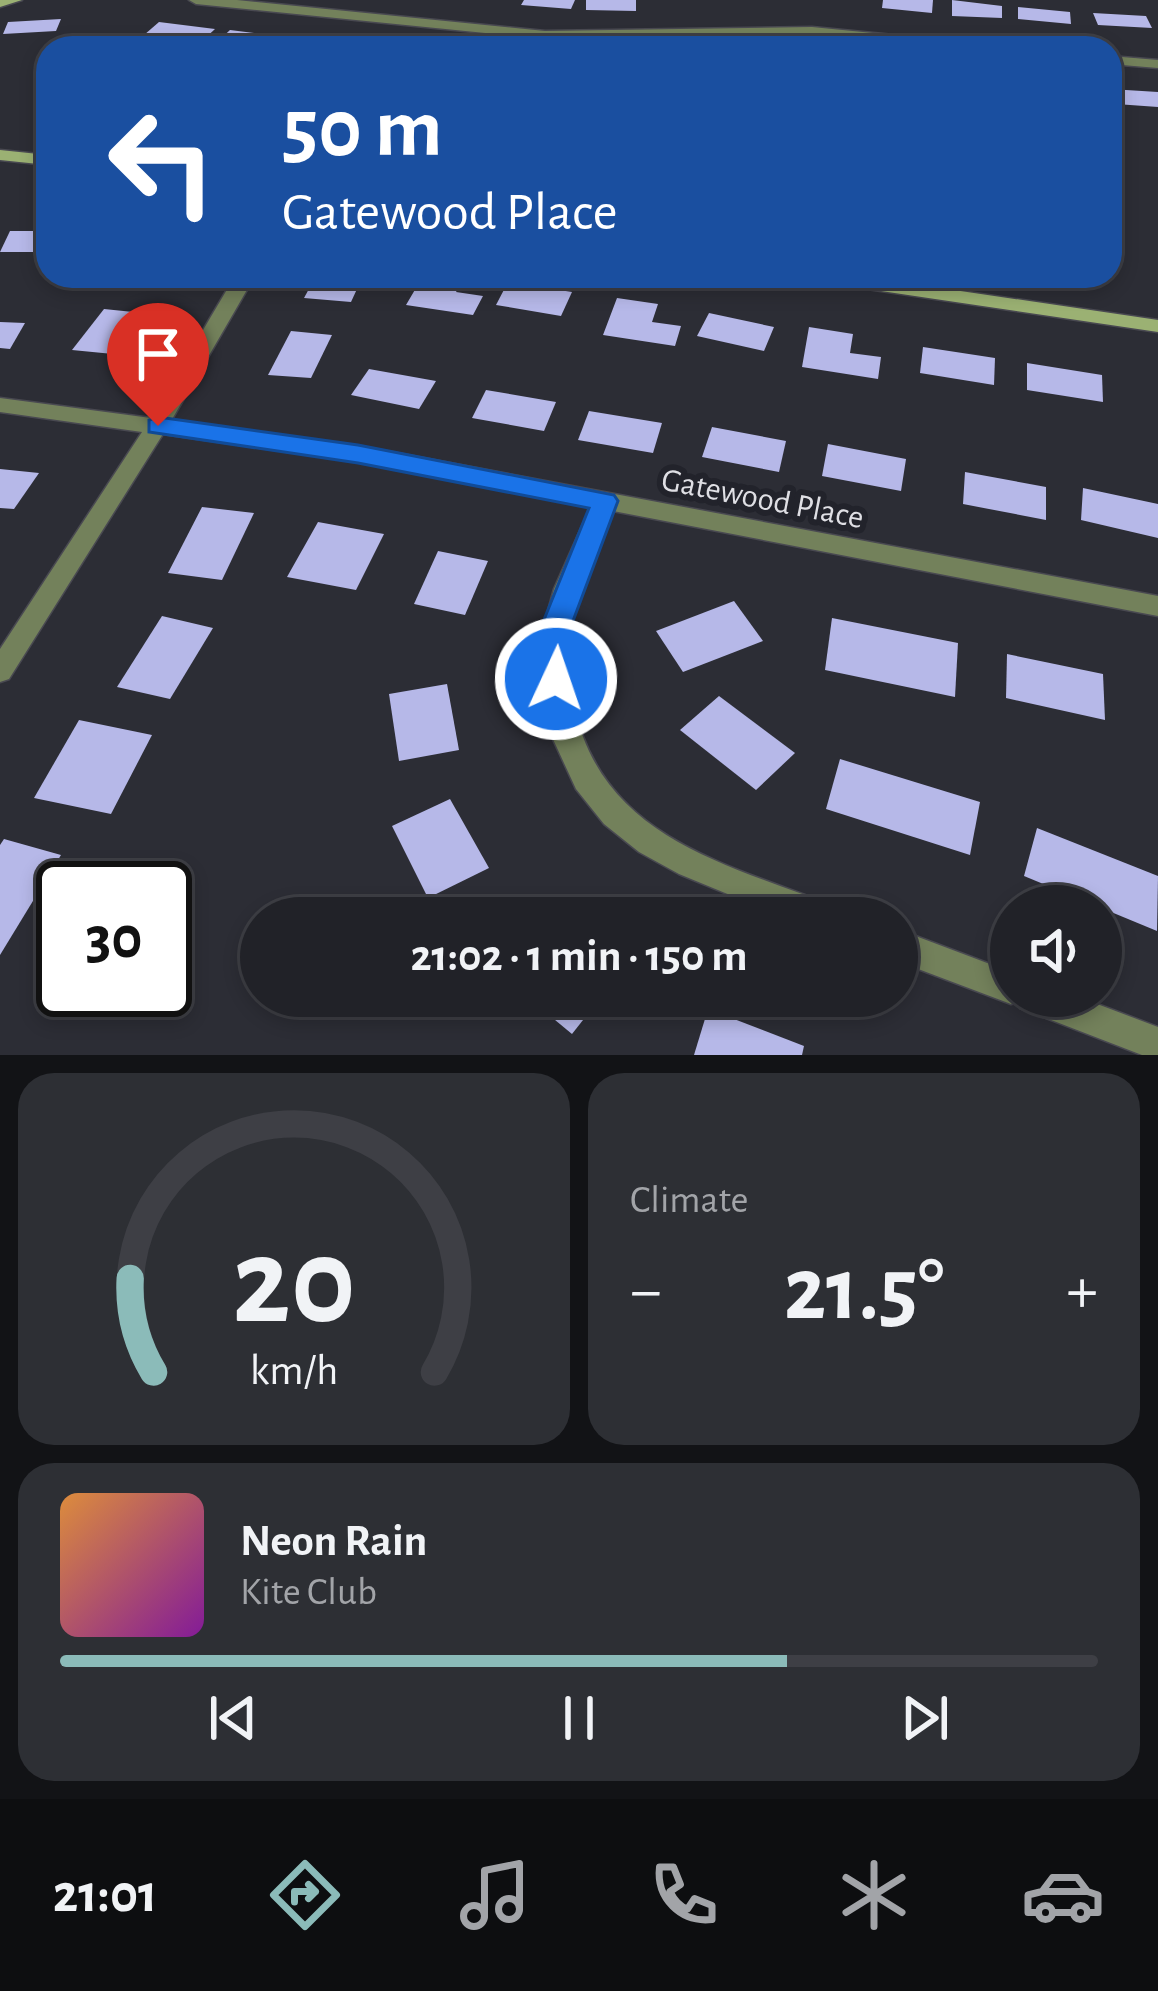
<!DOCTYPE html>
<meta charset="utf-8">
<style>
:root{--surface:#212228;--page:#2d2f34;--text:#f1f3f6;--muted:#a2a4a8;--line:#3e3f45;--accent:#8bbbb9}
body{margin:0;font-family:"Alegreya Sans",sans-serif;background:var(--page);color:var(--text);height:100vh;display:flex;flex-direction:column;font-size:45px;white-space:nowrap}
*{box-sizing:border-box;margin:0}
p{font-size:39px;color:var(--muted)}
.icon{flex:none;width:66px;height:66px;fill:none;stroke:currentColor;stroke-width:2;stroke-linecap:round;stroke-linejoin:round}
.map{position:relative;height:1055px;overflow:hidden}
.sheet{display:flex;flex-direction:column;gap:18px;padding:18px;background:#121316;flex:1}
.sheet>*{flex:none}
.top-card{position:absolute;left:36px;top:36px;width:1086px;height:252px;border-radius:36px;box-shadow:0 6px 18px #0003,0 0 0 3px var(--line);background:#1a4fa0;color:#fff;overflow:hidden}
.buttons{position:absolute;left:990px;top:885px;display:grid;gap:24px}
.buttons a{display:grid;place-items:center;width:132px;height:132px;border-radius:50%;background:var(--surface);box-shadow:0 6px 18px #0003,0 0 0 3px var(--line);font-size:60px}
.speed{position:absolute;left:36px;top:861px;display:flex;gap:24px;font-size:60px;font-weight:700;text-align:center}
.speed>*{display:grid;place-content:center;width:156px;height:156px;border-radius:50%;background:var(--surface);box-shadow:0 6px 18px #0003,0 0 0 3px var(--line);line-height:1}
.speed .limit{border:6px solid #111;border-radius:18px;background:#fff;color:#111}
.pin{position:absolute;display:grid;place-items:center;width:102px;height:102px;color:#fff;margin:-123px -51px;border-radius:50% 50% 50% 0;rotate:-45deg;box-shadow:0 0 12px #0007}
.pin .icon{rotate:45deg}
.me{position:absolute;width:132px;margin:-66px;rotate:3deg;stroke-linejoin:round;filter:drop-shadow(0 0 9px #0008)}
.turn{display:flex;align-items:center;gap:42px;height:252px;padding:0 48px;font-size:54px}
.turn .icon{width:156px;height:156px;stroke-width:2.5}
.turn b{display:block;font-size:84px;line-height:102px}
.big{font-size:90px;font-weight:600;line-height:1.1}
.sheet .widget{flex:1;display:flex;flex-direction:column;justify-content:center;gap:18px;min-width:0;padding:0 42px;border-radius:36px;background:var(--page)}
.sheet .dial{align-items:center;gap:0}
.dial svg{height:312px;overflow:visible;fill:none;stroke:var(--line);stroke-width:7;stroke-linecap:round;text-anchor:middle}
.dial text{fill:var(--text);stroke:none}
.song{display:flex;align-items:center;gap:36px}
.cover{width:144px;height:144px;border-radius:18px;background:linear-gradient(135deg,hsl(30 70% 55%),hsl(290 70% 35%))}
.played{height:12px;border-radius:6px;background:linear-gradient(90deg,var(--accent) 70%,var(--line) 70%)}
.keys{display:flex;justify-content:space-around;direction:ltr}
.heat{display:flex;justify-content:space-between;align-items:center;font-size:66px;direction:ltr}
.sheet .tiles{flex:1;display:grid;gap:18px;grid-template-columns:1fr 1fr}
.widget:last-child{grid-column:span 2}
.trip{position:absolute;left:240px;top:897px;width:678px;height:120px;border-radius:60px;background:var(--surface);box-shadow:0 6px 18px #0003,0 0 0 3px var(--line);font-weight:600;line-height:120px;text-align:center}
.tabs{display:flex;height:192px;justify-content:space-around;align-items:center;background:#0d0e10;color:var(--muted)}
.tabs .icon{width:84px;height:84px}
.tabs .selected{color:var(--accent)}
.tabs b{font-size:54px;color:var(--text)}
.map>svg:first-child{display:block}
</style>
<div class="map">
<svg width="1158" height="1055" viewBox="0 0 1158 1055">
<rect width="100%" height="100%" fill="#2c2d35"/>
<!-- building -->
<g fill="#b6b8e8">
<path d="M524,0H575L571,9L521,5Z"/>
<path d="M586,0H636V11L586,10Z"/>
<path d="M883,0H933L932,13L882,8Z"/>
<path d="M952,0L1002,6V18L952,16Z"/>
<path d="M1018,7L1070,12L1071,24L1018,19Z"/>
<path d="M1093,13L1146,16L1152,28L1098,25Z"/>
<path d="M61,19L56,31L3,34L8,22Z"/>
<path d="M159,22L215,29L201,42L144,35Z"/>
<path d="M230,30L277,36L265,48L216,43Z"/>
<path d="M296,38L345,44L286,48Z"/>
<path d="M1110,89L1158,92V107L1116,104Z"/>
<path d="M10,231H48V252H0Z"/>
<path d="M316,276H363L351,302L304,298Z"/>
<path d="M423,276H465L456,292L483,296L473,315L406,305Z"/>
<path d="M508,282L572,292L561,316L496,305Z"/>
<path d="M617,298L658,304L652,322L681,326L675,346L603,335Z"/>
<path d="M104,309L143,313L113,354L72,350Z"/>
<path d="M709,313L774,327L764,351L697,336Z"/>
<path d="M0,322L25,323L10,349L0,348Z"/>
<path d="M809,327L853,334L850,353L881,357L878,379L802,367Z"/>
<path d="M291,331L332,335L311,378L268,375Z"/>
<path d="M923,347L995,358L994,385L920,373Z"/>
<path d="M1027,363L1102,375L1103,402L1027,390Z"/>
<path d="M369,369L436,381L419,409L351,395Z"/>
<path d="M486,390L556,402L544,431L472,418Z"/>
<path d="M589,411L662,423L653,453L578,440Z"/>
<path d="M712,427L786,441L779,472L702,457Z"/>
<path d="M828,444L906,459L901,491L822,476Z"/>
<path d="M0,469L39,473L14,509L0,508Z"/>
<path d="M965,472L1046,487V520L963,504Z"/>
<path d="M1083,488L1158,504V538L1081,520Z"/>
<path d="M202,507L254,513L222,580L168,573Z"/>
<path d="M318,522L384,534L356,590L287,577Z"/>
<path d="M438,551L488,561L465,615L414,604Z"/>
<path d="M734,601L763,641L683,672L656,631Z"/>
<path d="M162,616L213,628L170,699L117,687Z"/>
<path d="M832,618L958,643L955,697L825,670Z"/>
<path d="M1007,654L1103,674L1105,720L1006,698Z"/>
<path d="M447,684L459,750L399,761L389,694Z"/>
<path d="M719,696L795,753L756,790L680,730Z"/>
<path d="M79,720L152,735L111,814L34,798Z"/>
<path d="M840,759L980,802L970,855L826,809Z"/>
<path d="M450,799L489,868L428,898L392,826Z"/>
<path d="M1037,828L1158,876L1157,931L1024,876Z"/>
<path d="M4,839L61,855L0,955V845Z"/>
<path d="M526,996H602L572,1034Z"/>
<path d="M708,1009L804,1046L802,1055H694Z"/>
</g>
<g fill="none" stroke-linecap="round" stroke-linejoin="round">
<defs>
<g id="minor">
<path d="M189,0H237L545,31L812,27L985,44L992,48H941L812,35L545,39L196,4Z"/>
<path d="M1110,56L1158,60V68L1110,64Z"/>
<path d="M235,276H255L171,421L359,446L1158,596V616L613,511C598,547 578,584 569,623C563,650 568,678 574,705C601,838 727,864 837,907L842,918H786L679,874L639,852L604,824L576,789L552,737L539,644L554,589L591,506L359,462L163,434L9,679L0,682V649L142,432L0,412V398L151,418Z"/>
<path d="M897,929L1011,972V996H1076L1158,1027V1055H1142L1020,1008L1018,1002L1011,1004L897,961Z"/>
</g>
<g id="secondary">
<path d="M0,0H22L0,7Z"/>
<path d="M0,150L48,155V165L0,160Z"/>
<path d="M810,276H859L1158,320V332L820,282Z"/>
</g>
</defs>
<!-- minor casing -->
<use href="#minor" stroke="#494951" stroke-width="3"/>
<!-- secondary casing -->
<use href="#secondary" stroke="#494951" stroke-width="3"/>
<!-- minor -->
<use href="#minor" fill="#73815b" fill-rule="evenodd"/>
<!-- secondary -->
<use href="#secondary" fill="#9bb173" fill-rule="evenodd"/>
</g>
<!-- route -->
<path fill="#1a73e8" stroke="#114b97" stroke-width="3" d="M158,417L358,445L614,495L618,501L567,637L571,679L566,688H545L537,637L589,508L358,463L149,432V420Z"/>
<g text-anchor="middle" stroke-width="12" stroke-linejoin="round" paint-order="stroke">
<!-- street labels -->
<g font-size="33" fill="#dfdfe4" stroke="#22232b">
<text transform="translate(763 497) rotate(11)" y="12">Gatewood Place</text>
</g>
</g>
</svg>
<div class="buttons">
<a><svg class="icon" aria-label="sound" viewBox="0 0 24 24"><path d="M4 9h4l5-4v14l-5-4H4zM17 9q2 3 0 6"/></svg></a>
</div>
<div class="speed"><div class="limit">30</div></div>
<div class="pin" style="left:158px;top:426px;background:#d93025"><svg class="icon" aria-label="arrive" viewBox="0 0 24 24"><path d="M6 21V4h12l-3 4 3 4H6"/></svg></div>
<svg class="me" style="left:556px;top:679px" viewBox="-20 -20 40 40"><circle r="17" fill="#1a73e8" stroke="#fff" stroke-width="3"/><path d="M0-11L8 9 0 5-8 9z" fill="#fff"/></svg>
<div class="trip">21:02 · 1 min · 150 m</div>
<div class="top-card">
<div class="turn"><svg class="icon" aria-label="left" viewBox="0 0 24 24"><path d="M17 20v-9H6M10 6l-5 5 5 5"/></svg><div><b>50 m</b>Gatewood Place</div></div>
</div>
</div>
<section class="sheet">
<div class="tiles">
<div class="widget dial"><svg viewBox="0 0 100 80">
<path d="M14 69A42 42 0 1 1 86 69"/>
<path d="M14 69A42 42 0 0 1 8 45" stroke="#8bbbb9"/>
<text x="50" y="56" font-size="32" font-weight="700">20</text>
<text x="50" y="72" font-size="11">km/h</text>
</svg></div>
<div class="widget"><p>Climate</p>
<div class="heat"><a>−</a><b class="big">21.5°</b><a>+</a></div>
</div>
<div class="widget">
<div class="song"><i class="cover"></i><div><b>Neon Rain</b><p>Kite Club</p></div></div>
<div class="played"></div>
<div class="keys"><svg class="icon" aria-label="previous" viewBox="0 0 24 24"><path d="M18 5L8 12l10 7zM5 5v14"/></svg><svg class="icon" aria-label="pause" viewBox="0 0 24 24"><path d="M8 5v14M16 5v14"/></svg><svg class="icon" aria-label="next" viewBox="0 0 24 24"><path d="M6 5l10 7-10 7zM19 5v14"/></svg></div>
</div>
</div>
</section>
<nav class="tabs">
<b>21:01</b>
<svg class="icon selected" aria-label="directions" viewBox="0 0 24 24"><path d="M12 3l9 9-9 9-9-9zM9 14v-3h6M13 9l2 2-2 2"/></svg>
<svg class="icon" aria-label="music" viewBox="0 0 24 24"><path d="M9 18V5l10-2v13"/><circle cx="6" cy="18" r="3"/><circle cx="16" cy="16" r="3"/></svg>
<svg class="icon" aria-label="phone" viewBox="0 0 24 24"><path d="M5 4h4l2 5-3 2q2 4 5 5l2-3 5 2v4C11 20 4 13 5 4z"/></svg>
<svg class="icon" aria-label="climate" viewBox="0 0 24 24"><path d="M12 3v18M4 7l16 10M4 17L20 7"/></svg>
<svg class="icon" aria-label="car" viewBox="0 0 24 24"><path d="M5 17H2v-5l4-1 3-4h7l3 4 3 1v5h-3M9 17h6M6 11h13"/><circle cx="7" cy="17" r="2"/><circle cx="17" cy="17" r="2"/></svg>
</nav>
